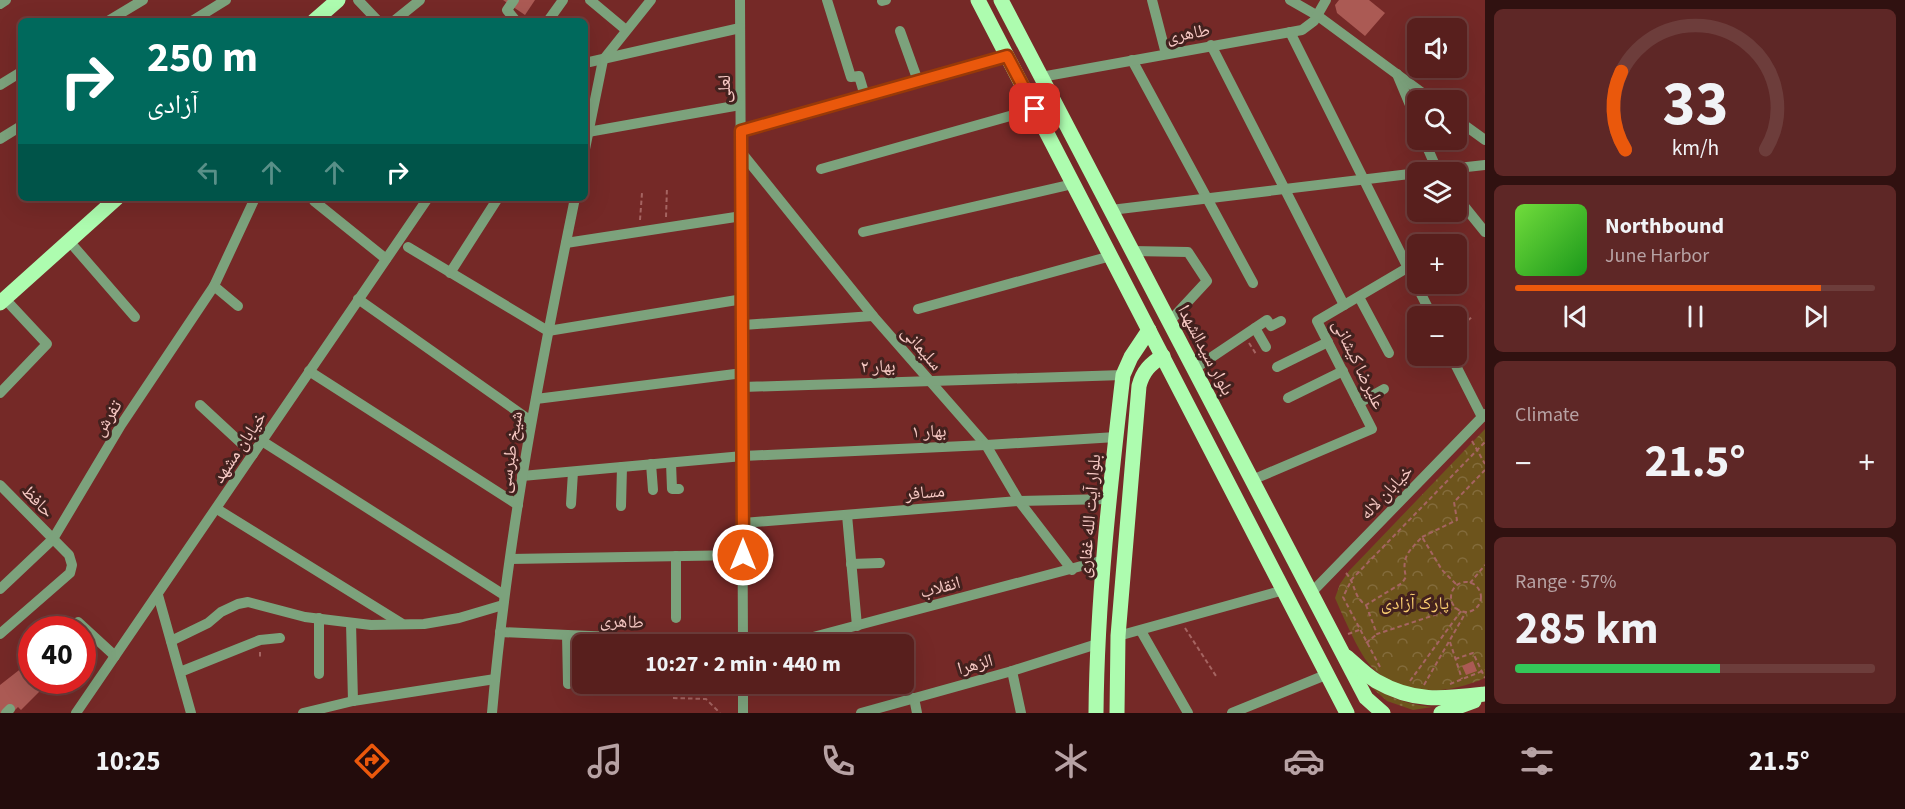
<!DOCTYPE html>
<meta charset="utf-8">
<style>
:root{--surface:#581f1d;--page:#5e2726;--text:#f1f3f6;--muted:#b7a2a4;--line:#6d3d3b;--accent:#ea580c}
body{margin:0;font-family:"Source Sans 3","Noto Naskh Arabic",sans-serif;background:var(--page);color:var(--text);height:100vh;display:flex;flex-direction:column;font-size:22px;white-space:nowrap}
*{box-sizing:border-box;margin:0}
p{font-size:20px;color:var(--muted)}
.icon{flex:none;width:33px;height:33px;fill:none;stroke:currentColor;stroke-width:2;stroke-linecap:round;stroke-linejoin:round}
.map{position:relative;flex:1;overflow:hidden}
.panel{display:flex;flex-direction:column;gap:9px;padding:9px;background:#301110;width:420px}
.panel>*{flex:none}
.hud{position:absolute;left:18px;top:18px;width:570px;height:183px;border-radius:9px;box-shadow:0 6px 24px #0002,0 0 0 2px var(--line);background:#00695c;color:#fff;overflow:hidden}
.buttons{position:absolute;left:1407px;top:18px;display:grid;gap:12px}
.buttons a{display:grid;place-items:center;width:60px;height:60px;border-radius:9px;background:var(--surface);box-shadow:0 6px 24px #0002,0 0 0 2px var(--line);font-size:30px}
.speed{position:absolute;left:18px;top:616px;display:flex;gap:12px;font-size:30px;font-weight:700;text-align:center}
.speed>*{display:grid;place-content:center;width:78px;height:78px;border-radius:50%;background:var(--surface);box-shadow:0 6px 24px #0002,0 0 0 2px var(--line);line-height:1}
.speed .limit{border:9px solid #d22;background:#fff;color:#111}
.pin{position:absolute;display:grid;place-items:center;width:51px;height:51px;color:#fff;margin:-26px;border-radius:12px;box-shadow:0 3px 9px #0006}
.me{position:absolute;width:66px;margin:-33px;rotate:0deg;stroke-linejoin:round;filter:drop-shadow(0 0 4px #0008)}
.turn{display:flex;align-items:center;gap:21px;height:126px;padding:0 30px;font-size:27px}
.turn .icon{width:78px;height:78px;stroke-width:2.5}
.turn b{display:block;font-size:42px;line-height:51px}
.lanes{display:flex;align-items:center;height:57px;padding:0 30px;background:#0003;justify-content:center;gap:30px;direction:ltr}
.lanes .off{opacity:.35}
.big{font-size:45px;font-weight:700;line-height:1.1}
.panel .card{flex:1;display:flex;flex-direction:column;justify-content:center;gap:9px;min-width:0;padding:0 21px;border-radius:9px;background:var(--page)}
.panel .dial{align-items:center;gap:0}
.dial svg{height:156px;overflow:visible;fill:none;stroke:var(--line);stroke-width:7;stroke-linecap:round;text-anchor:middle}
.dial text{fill:var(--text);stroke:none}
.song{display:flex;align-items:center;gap:18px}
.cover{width:72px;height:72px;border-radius:9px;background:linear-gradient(135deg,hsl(100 70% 55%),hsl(120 70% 35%))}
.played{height:6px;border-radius:3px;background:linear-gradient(90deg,var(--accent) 85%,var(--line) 85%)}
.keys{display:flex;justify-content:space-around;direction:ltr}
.heat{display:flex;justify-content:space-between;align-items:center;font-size:33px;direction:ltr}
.charge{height:9px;border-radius:4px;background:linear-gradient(90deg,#34c759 57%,var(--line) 0)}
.trip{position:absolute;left:572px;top:634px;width:342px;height:60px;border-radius:9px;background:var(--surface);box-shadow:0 6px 24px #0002,0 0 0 2px var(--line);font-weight:700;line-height:60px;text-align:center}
.dock{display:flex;height:96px;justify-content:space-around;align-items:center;background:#230c0c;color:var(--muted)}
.dock .icon{width:42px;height:42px}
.dock .selected{color:var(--accent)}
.dock b{font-size:27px;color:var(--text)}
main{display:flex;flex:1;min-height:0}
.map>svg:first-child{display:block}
</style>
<main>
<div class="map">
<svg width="1485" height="713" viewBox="0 0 1485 713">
<defs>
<pattern id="grass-dots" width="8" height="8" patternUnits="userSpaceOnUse" patternTransform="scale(1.5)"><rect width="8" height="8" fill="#6d541c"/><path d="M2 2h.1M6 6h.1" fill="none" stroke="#836b3b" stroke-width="1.8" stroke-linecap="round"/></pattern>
<pattern id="park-crowns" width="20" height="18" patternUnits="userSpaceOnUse" patternTransform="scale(1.5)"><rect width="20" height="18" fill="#6d541c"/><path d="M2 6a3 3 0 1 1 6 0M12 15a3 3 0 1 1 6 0" fill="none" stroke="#836b3b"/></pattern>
</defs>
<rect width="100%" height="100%" fill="#752927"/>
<!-- grass -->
<path fill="url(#grass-dots)" d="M1371,687C1391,698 1410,705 1432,707L1413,710L1387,701Z"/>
<!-- park -->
<path fill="url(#park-crowns)" d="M1485,429V678C1447,695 1399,698 1369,664C1358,651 1343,616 1335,598L1340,584L1349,571Z"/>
<!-- building -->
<g fill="#ab5a54">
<path d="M503,0H535L525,15Z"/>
<path d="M1339,0H1369L1385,13L1365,36L1337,13L1335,5Z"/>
<path d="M1473,661L1477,671L1466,675L1462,666Z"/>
<path d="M23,667L32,678V681H34L41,690L21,710L18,707L12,713H0V685Z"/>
</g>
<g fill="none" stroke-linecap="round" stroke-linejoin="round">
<!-- path -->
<g stroke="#a56461" stroke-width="2" stroke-dasharray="4.5 3" stroke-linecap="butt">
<path d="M666,217L667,187"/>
<path d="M640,220L642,193"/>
<path d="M1456,330L1472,317"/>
<path d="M1249,343L1256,354"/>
<path d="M1472,441L1485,464"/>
<path d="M1422,537L1457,520L1454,502L1485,470"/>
<path d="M1346,573C1356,584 1353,597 1366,605L1402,583L1406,577C1401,557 1409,551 1422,537L1442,570L1457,585"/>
<circle cx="1466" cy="597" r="15"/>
<path d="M1470,583L1485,565"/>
<path d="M1366,605L1377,634L1456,608"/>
<path d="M1185,628L1216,676"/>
<path d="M1348,634L1359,630"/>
<path d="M1450,642L1462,679"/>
<path d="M1366,643L1377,634"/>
<path d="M260,652V659"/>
<path d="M1455,659L1473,653L1485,678"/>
<path d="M1380,667L1343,597L1352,579L1485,442"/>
<path d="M1410,681L1461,611"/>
<path d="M1450,684L1485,670"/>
<path d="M1424,685L1466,612"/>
<path d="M673,698L706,699L720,713"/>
</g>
<!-- minor -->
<g stroke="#7ca27c" stroke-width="10">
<path d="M358,0L378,21"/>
<path d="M514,0L507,10L516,21"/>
<path d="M590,0L626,30"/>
<path d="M740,0L743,645"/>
<path d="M827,0L851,77L859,76L865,96"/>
<path d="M1152,0L1166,54"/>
<path d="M1290,0L1318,16L1432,100"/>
<path d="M882,1L886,0"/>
<path d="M0,4L6,0"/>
<path d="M108,21L143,0"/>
<path d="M192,21L226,0"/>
<path d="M394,21L420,0"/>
<path d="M548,21L563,0"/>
<path d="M900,31L918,81"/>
<path d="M1290,32L1432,316"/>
<path d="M1211,45L1344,305"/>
<path d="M1132,60L1253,283"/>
<path d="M585,63L740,28"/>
<path d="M1397,74L1418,124"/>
<path d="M1041,77L1302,30L1314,21L1326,0"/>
<path d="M0,85L21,72"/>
<path d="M1456,119L1485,140"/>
<path d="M741,131L1007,56"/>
<path d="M588,132L740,105"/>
<path d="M0,139L21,126"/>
<path d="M1424,140L1438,172"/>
<path d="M585,149L603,60L651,0"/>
<path d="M741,152L873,316L986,445L1019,501L1072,570"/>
<path d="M821,169L1035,109"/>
<path d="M1422,172L1485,165"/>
<path d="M1456,196L1485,232"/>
<path d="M314,201L386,259"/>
<path d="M1111,210L1418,173"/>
<path d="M863,232L1073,184"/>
<path d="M69,241L135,317"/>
<path d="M566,243L742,216"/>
<path d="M408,247L548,331L743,299"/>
<path d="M1132,251L1188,252L1207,281L1169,322"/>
<path d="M450,273L498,198"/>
<path d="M214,286L238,306"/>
<path d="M1359,297L1389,353"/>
<path d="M358,299L531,421"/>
<path d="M918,309L1111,256"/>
<path d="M743,325L873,316"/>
<path d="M1255,328L1266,347"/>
<path d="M1451,356L1482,417"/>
<path d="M1277,367L1328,342"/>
<path d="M1194,369L1267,320L1271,326L1281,321"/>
<path d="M309,371L518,505"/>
<path d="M743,387L1123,375"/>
<path d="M0,393L47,344L5,299"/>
<path d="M1288,398L1343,371"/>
<path d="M536,399L743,373"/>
<path d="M1359,403L1384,389"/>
<path d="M200,405L253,454"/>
<path d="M262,441L504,595"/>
<path d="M671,463L672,489H679"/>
<path d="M651,464L653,490"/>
<path d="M522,476L743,456L986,445L1116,437"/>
<path d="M1252,480L1372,429L1317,321L1407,268"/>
<path d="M0,485L69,555L72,565L70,573L0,634"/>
<path d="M571,504L573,472"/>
<path d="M621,506L622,467"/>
<path d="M217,509L401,623"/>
<path d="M847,515L857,626"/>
<path d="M743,523L1019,501L1109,499"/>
<path d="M676,556V618"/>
<path d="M510,559L743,555"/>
<path d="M851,564L880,563"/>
<path d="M0,589L53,539L121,425L214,286L255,198"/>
<path d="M1311,593L1485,414"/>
<path d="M158,595L191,713"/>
<path d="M351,623L353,701"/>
<path d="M70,630L78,622L115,656"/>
<path d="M1141,631L1188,713"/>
<path d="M500,632L743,643"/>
<path d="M567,635L568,684"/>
<path d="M1118,636L1284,590"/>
<path d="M171,641L208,623L221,612L238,604L248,602L305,617L371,625L424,624L459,618L503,605"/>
<path d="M783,645L1104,560"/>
<path d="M1012,671L1021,713"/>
<path d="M180,672L260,640L280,638"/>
<path d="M319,674V618"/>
<path d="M602,684V688"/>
<path d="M914,698L917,713"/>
<path d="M6,713L10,709"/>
<path d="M76,713L428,198"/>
<path d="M303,713L353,701L495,679"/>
<path d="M492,713C507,539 540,369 575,198"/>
<path d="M743,713V684"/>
<path d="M861,713L1012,671L1097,644"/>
<path d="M1232,713L1328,674"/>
</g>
<!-- major -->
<g stroke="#adfcaf" stroke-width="15">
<path d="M978,0L1347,713"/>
<path d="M1001,0L1366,698L1383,713"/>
<path d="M314,21L338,0"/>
<path d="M0,303L117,198"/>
<path d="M1347,657C1356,665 1366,675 1376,681C1414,703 1443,699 1485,694"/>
<path d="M1096,713C1097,600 1110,487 1123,375L1131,357L1149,330"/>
<path d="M1117,713L1118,636L1139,386C1143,371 1150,364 1163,356"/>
<path d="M1441,713L1474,701"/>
</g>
</g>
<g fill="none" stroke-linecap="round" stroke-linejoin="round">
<defs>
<path id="route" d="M743,555L741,131L1007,56L1035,109"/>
</defs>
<!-- route casing -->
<use href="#route" stroke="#983908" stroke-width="15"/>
<!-- route -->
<use href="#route" stroke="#ea580c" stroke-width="10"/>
</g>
<g text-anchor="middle" stroke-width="6" stroke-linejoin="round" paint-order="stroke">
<!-- street labels -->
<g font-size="18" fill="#f7c9c4" stroke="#43211e">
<text transform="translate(1188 33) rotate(-10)" y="6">طاهری</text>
<text transform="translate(724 89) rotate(-90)" y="6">لعلی</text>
<text transform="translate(922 348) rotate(49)" y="6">سلیمانی</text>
<text transform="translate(1206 350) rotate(62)" y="6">بلوار سیدالشهدا</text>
<text transform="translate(1359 364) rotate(64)" y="6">علیرضا کیشانی</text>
<text transform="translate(878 366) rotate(-2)" y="6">بهار ۲</text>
<text transform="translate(107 418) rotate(-58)" y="6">تفرش</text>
<text transform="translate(929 431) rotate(-2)" y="6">بهار ۱</text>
<text transform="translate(239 447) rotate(-56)" y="6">خیابان مشهد</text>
<text transform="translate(510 452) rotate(-81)" y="6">شیخ طبرسی</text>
<text transform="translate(925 492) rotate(-5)" y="6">مسافر</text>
<text transform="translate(1386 492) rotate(-46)" y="6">خیابان لاله</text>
<text transform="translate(38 501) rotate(46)" y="6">حافظ</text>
<text transform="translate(1089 516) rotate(-85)" y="6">بلوار آیت الله غفاری</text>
<text transform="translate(940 587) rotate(-15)" y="6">انقلاب</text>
<text transform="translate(622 621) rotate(3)" y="6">طاهری</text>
<text transform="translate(975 664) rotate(-15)" y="6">الزهرا</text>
</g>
<!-- park labels -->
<g font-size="18" fill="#fbcf71" stroke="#43211e">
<text x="1415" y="609">پارک آزادی</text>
</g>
</g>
</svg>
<div class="buttons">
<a><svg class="icon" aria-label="sound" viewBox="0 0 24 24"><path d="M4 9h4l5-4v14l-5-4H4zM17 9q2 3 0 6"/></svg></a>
<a><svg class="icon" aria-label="search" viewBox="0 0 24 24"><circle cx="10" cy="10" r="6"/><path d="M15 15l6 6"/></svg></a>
<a><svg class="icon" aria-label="layers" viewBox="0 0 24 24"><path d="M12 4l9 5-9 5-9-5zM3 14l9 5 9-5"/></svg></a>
<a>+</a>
<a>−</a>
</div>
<div class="speed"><div class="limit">40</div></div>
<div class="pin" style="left:1035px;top:109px;background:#d93025"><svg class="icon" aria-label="arrive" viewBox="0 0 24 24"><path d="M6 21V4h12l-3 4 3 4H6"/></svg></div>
<svg class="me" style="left:743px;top:555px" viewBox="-20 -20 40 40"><circle r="17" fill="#ea580c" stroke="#fff" stroke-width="3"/><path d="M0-11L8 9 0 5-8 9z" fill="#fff"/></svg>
<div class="trip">10:27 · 2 min · 440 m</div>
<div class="hud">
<div class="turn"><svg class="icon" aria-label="right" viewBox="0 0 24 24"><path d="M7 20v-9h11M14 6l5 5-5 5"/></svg><div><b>250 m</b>آزادی</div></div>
<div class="lanes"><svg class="icon off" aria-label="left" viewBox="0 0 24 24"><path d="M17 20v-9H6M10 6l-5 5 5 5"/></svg><svg class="icon off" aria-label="ahead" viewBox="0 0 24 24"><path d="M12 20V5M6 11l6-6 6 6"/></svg><svg class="icon off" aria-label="ahead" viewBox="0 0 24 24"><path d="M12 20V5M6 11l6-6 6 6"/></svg><svg class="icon" aria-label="right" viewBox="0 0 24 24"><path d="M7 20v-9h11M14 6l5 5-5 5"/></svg></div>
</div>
</div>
<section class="panel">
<div class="card dial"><svg viewBox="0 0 100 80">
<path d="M14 69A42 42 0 1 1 86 69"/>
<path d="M14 69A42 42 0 0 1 12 29" stroke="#ea580c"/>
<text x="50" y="56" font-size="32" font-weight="700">33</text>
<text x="50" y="72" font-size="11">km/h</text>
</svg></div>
<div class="card">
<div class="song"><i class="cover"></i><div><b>Northbound</b><p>June Harbor</p></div></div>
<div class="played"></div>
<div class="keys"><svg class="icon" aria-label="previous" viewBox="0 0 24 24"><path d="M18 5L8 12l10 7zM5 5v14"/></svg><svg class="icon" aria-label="pause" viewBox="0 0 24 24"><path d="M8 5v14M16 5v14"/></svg><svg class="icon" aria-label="next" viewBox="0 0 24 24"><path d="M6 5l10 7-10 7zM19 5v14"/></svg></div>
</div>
<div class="card"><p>Climate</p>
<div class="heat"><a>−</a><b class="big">21.5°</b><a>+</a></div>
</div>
<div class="card"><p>Range · 57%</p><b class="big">285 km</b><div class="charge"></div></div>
</section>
</main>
<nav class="dock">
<b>10:25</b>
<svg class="icon selected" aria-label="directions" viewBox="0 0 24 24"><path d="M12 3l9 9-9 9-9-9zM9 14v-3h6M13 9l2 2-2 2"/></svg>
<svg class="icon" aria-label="music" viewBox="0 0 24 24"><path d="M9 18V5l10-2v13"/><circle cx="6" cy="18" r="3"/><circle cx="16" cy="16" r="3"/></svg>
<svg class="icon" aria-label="phone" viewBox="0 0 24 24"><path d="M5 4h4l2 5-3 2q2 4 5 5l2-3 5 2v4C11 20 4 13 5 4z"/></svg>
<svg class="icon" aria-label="climate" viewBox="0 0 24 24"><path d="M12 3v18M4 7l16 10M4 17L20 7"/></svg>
<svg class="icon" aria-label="car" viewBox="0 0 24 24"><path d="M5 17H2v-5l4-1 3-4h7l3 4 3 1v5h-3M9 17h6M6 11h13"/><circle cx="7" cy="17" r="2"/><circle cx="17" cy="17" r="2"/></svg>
<svg class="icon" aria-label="filters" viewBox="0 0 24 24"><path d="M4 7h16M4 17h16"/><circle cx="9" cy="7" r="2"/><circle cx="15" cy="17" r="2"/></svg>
<b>21.5°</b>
</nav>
